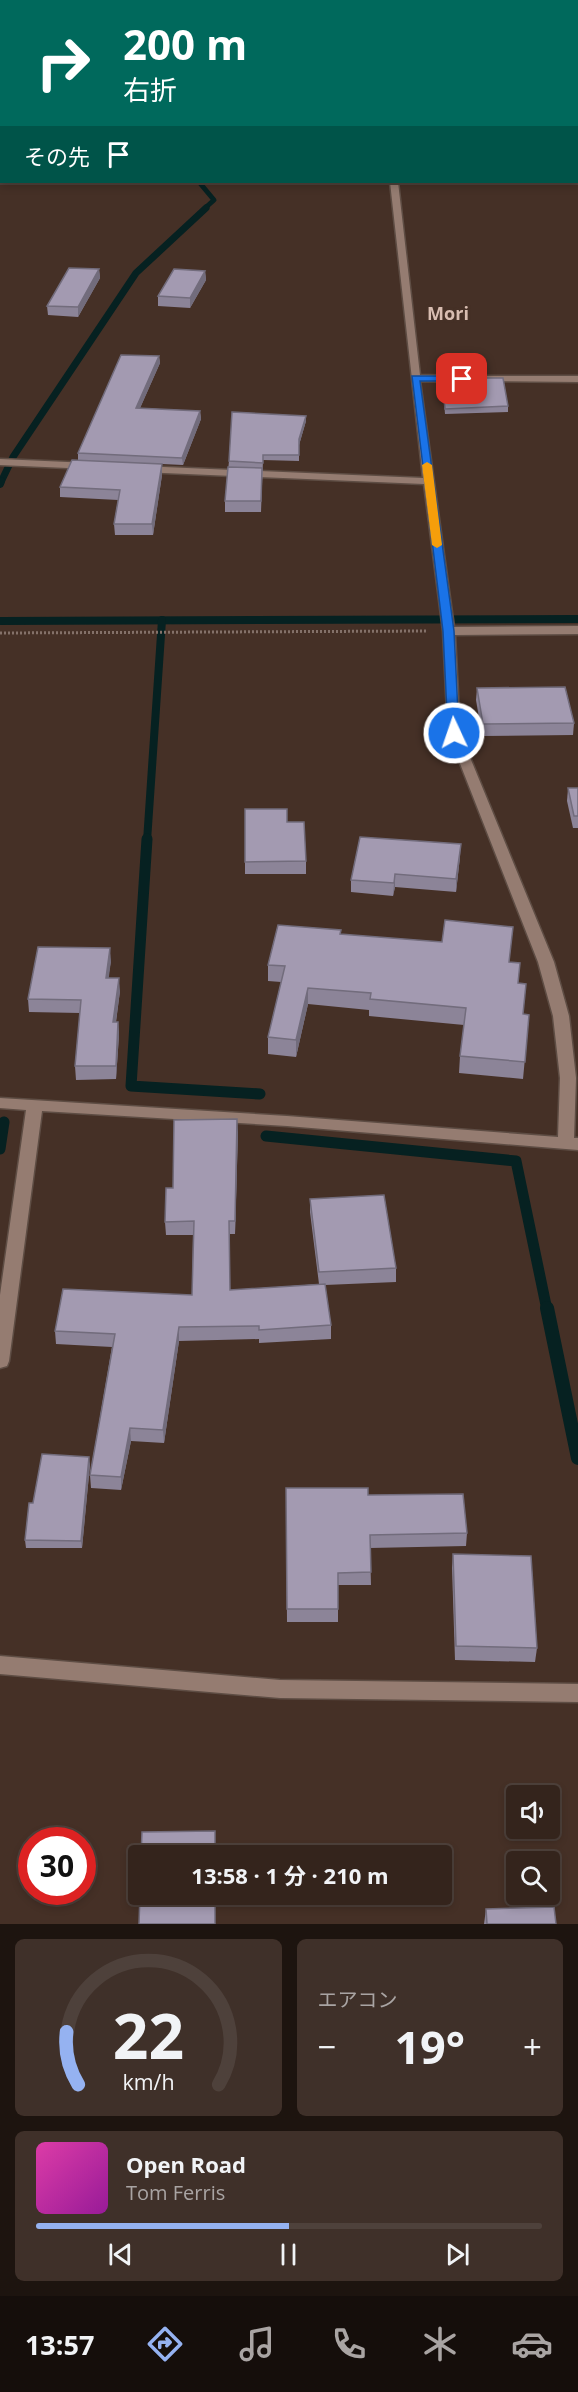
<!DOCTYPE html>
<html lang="ja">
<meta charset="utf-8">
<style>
:root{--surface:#34241c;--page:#3f3029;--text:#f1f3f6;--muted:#a9a4a3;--line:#4e413b;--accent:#95b2f1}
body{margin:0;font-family:"Open Sans","Noto Sans JP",sans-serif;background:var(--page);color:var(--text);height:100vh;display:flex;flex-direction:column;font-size:22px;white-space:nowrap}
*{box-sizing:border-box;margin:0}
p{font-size:20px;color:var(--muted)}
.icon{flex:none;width:33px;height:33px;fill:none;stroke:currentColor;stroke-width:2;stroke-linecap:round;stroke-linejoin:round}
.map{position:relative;height:1924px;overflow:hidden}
.drawer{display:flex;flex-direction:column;gap:15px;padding:15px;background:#1d140f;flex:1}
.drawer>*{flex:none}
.hud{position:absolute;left:0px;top:0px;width:579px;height:183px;box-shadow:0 3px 9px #0003,0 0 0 2px var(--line);background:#00695c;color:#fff;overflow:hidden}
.fabs{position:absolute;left:506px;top:1785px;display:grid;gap:12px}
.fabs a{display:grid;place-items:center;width:54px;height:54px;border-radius:6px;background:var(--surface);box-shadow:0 3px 9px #0003,0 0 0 2px var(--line);font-size:30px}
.speed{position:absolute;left:18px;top:1827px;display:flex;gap:12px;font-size:30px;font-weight:700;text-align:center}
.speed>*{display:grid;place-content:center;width:78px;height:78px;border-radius:50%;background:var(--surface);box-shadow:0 3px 9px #0003,0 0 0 2px var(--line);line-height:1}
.speed .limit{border:9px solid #d22;background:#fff;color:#111}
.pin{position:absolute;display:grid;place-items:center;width:51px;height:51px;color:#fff;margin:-26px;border-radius:12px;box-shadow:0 3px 9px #0006}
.me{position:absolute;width:66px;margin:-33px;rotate:357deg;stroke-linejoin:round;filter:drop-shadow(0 0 4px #0008)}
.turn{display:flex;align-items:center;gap:21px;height:126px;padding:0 24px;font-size:27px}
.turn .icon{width:78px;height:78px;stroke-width:2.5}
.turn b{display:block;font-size:42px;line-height:51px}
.then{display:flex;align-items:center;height:57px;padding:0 24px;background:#0003;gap:12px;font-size:22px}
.big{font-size:45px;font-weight:700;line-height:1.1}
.drawer .widget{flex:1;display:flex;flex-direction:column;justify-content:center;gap:9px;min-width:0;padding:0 21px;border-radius:9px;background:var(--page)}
.drawer .dial{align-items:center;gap:0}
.dial svg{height:156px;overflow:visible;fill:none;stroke:var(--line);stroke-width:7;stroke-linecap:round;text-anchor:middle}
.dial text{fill:var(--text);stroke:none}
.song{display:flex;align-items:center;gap:18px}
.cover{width:72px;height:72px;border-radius:9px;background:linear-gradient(135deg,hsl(320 70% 55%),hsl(300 70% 35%))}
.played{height:6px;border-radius:3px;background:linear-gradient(90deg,var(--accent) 50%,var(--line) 50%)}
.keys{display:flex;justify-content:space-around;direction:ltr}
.heat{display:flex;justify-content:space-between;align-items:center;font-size:33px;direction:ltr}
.drawer .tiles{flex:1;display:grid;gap:15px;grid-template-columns:1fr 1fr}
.widget:last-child{grid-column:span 2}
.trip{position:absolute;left:128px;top:1845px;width:324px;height:60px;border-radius:6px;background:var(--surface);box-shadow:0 3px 9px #0003,0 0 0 2px var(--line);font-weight:700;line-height:60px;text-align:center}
.tab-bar{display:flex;height:96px;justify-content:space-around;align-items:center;background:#150e0b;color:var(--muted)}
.tab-bar .icon{width:42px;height:42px}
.tab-bar .on{color:var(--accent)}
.tab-bar b{font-size:27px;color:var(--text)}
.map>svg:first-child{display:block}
</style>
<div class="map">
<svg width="578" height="1924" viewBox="0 0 578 1924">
<rect width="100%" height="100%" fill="#453026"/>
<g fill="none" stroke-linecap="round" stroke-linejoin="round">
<!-- stream-far4 -->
<g stroke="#062121" stroke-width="5">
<path d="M542,0L544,2"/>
<path d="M199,182L214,200L204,209"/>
</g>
<!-- stream-far3 -->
<path stroke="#062121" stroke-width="7" d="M1,482L13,457L136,273L206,208"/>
<!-- stream-far2 -->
<g stroke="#062121" stroke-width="8">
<path d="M0,484L1,481"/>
<path d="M0,621L578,619"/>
<path d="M147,841L162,620"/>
</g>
<!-- stream-far1 -->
<g stroke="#062121" stroke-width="11">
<path d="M147,839L131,1086L260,1094"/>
<path d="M266,1136L516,1161L547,1310"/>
<path d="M0,1149L4,1122"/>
</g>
<!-- stream -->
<path stroke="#062121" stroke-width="14" d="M547,1308L578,1458"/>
<defs>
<g id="minor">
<rect x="145" y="0" width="6" height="2"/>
<path d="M342,0H348L350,2H343Z"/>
<path d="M2,25V30H0V26Z"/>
<rect x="0" y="112" width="2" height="5"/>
<path d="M390,182H398L420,375L460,376L465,379L460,382L420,381L454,627L578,626V634L455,635L460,733L554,962L569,1016L576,1078L574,1138H578V1150L287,1126L42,1111L9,1361L7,1366L0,1368V1295L26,1110L0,1108V1098L287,1116L558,1137L560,1078L553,1016L538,962L448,733L443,631L424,484L141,472L136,469L141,466L423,478Z"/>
<path d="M484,376H578V382L481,381V377Z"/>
<path d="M0,459L90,463L95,466L90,469L0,465Z"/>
<path d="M0,1656L280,1680L578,1684V1702L280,1698L0,1674Z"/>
</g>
</defs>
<!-- minor casing -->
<use href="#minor" stroke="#5e4d44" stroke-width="3"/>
<!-- path -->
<path stroke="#847169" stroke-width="3" stroke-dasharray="2 2" stroke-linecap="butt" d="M0,633L427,631"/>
<!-- minor -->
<use href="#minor" fill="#957c71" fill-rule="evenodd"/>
</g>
<!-- wall -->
<g fill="#8c8498">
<path d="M99,269L100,278L78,317L48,315L47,306Z"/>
<path d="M205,271L206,280L190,308L158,306V296Z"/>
<path d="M159,356L160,363L140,408L200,411L201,419L183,465L162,464V475L153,535H115L114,524L118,500L60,497V487L78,460V453Z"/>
<path d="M442,378L508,406V412L445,414Z"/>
<path d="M306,416V421L299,445V461L263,460L261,512H225V501L229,461Z"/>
<path d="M477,688L574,723L573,735L482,736L476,700Z"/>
<path d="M568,788H578V828H573L567,801Z"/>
<path d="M245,809L287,822L306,861V874H245Z"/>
<path d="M460,857L456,892L395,887L393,896L351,892V880Z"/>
<path d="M341,930V934L509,962L518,983L523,1014L529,1015L523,1079L459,1073L460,1056L464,1025L369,1016V1010L308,1004L296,1057L268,1054V1037L281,982L268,981V965Z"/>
<path d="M111,961L108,978L120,991L116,1022H118L119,1035L116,1079L76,1080L75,1066L80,1013L29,1012L28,999Z"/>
<path d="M238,1132L235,1234H230V1290L319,1284L310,1212V1199L396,1268V1282L325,1285L331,1325V1339L259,1343V1339L179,1341L164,1443L131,1441L121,1490L91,1488L90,1475L112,1347L56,1344L55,1331L192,1295L193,1235H166L165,1222L173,1188Z"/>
<path d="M90,1464L82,1548H26L25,1540L33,1503Z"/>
<path d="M286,1488L368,1495L467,1533L466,1546L370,1548L371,1585H338V1622H287Z"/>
<path d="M453,1554L537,1648L535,1662L455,1660L452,1568Z"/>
<path d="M486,1909L556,1924H484Z"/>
</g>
<!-- shaded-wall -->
<g fill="#726c7c">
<path d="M99,269L100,278L78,317V307Z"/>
<path d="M205,271L206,280L190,308V298Z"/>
<path d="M159,356L160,363L137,415L136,408Z"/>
<path d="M200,411L201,419L183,465L182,458Z"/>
<path d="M306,416V421L299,445V461V439Z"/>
<path d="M162,464V475L153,535L152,524Z"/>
<path d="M461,844L460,857L456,892V879Z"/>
<path d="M395,874V887L393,896L394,883Z"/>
<path d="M110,948L111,961L107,991L106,978Z"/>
<path d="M119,978L120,991L114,1036L113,1022Z"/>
<path d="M308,988V1004L296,1057V1040Z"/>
<path d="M118,1022L119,1035L116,1079V1066Z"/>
<path d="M237,1119L238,1132L235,1234V1221Z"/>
<path d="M179,1327V1341L164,1443L163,1430Z"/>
<path d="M130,1428L131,1441L121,1490V1477Z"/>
<path d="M89,1457L90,1464L82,1548L81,1541Z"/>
</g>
<!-- building -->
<g fill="#a39ab1" stroke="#726c7c" stroke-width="1.5">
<path d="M69,268L99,269L78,307L47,306Z"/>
<path d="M174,269L205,271L190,298L158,296Z"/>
<path d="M121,355L159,356L136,408L200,411L182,458L78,453Z"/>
<path d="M442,378H503L508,406L445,409Z"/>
<path d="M232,412L306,416L299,439V455H263V463L229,461Z"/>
<path d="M72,460L162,464L152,524H114L120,490L60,487Z"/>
<path d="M228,467L262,468L261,501H225Z"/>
<path d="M565,687L574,723L483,724L477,688Z"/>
<path d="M568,788H578V816H574Z"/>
<path d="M245,809H287V822H304L306,861L245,862Z"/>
<path d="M360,837L461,844L456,879L395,874L394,883L351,880Z"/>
<path d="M445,920L513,927L509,962L520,963L518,983L526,984L523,1014L529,1015L525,1062L460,1056L466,1008L370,999L371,993L308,988L296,1040L268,1037L285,966L268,965L278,925L341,930L340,934L442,942Z"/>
<path d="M38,947L110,948L106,978H119L113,1022H118L116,1066H75L81,1000L28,999Z"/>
<path d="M237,1119L235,1221H229L230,1290L325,1284L331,1325L259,1330V1326L179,1327L163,1430L130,1428L121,1477L90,1475L115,1334L55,1331L63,1289L192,1295L194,1221L165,1222L166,1188H173L174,1120Z"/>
<path d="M384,1195L396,1268L319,1272L310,1199Z"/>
<path d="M42,1454L89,1457L81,1541L25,1540L29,1503H33Z"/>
<path d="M286,1488H368V1495L463,1494L467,1533L370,1535L371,1572L338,1573V1609H287Z"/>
<path d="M453,1554L531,1556L537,1648L456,1646Z"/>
<path d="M215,1831V1856H141L142,1832Z"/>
<path d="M140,1894H215V1924H139Z"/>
<path d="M554,1907L556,1924H487L486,1909Z"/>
</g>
<!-- route -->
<path fill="#1a73e8" stroke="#114b97" stroke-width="1.5" d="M412,376H462L466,379L462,381H420L454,631L459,733L454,736L448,733L443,631Z"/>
<!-- slow -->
<path fill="#f59e0b" d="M427,462L432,465L442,545L437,548L432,545L422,465Z"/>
<g text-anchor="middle" stroke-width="6" stroke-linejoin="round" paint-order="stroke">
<!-- far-quarter labels -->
<g font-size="18" font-weight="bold" fill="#d8bdb1" stroke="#453026">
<text x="448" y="320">Mori</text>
</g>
</g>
</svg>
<div class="fabs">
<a><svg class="icon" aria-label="sound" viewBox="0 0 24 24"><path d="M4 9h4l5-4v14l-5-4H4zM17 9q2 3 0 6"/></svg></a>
<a><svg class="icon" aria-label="search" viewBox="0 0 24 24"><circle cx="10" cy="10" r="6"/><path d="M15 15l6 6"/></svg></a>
</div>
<div class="speed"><div class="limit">30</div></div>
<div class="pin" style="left:462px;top:379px;background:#d93025"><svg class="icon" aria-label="arrive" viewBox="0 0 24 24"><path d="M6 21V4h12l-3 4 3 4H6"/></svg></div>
<svg class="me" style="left:454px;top:733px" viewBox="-20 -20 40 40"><circle r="17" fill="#1a73e8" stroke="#fff" stroke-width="3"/><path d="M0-11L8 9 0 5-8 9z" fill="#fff"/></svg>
<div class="trip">13:58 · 1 分 · 210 m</div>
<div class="hud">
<div class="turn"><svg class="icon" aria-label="right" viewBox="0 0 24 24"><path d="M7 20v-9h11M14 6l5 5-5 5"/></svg><div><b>200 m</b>右折</div></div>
<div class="then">その先<svg class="icon" aria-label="arrive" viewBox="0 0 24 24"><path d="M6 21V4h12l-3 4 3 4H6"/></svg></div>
</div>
</div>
<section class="drawer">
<div class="tiles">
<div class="widget dial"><svg viewBox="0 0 100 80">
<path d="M14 69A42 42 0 1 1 86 69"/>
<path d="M14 69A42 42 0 0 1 8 42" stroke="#95b2f1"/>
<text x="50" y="56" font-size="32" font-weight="700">22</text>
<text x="50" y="72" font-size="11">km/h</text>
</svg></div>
<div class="widget"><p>エアコン</p>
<div class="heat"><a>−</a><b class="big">19°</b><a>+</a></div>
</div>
<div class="widget">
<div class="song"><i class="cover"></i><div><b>Open Road</b><p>Tom Ferris</p></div></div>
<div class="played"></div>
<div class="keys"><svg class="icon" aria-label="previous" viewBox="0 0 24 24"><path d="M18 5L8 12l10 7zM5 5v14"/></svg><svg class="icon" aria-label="pause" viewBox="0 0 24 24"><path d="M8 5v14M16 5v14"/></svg><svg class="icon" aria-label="next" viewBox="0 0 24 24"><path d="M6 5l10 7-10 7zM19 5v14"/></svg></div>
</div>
</div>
</section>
<nav class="tab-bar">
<b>13:57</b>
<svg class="icon on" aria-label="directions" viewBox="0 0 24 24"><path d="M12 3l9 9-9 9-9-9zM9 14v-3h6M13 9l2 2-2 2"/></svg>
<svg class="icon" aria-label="music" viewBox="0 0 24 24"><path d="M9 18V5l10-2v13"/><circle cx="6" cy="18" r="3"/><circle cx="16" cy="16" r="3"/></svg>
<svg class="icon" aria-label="phone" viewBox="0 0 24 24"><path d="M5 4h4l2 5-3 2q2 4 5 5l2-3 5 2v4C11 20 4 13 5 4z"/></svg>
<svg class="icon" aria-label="climate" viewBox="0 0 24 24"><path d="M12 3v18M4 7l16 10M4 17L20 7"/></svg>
<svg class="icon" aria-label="car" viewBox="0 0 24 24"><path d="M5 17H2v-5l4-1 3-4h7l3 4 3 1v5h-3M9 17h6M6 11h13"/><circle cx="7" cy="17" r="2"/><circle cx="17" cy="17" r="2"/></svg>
</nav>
